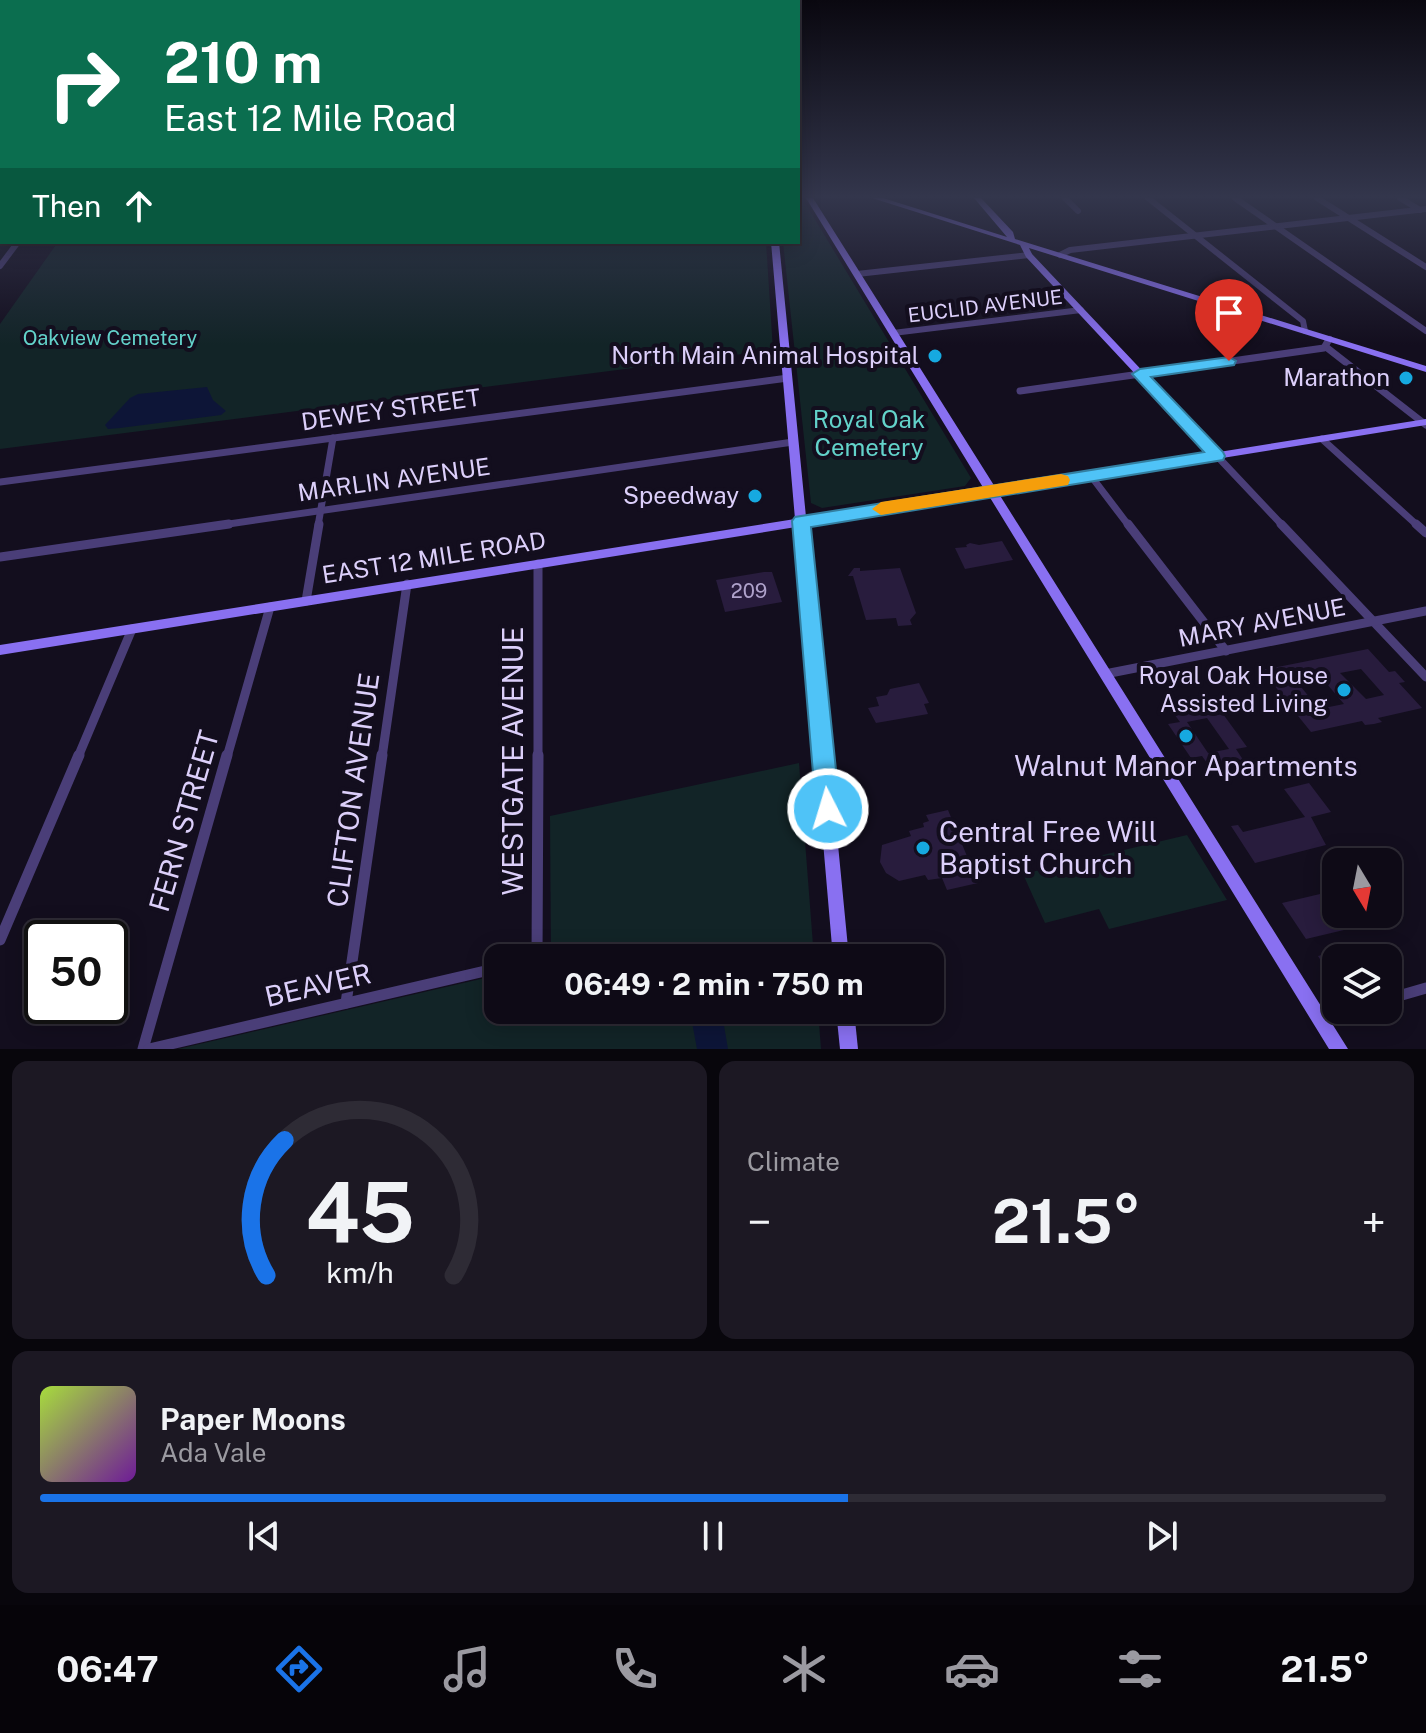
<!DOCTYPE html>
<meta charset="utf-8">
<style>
:root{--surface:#0e0a16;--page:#1c1823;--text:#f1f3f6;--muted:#9b9aa1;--line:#2e2b35;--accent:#1a73e8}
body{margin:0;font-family:"Public Sans",sans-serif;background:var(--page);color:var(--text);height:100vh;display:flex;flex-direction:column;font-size:30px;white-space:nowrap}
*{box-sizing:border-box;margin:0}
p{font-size:26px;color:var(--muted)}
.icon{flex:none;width:44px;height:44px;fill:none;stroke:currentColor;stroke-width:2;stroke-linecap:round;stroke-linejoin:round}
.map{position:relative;height:1049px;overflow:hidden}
.side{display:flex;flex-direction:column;gap:12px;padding:12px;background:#08060c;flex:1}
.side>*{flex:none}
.top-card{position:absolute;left:0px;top:0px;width:800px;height:244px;box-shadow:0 4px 20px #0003,0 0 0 2px var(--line);background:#0b6e4f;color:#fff;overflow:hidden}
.needle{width:52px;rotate:170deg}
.tools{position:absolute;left:1322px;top:848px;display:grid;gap:16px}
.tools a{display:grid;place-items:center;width:80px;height:80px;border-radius:16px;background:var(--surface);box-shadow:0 4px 20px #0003,0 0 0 2px var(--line);font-size:40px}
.speed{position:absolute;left:24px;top:920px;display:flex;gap:16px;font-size:40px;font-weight:700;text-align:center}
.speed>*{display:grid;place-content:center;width:104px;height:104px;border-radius:50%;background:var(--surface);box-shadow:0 4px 20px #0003,0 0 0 2px var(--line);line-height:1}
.speed .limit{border:4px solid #111;border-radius:12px;background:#fff;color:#111}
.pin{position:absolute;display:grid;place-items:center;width:68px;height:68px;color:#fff;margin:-82px -34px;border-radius:50% 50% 50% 0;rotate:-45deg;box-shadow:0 0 8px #0007}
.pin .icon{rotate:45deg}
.me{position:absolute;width:88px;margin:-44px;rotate:355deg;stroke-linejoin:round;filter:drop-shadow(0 0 6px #0008)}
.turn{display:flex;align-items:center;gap:28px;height:168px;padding:0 32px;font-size:36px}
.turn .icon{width:104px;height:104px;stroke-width:2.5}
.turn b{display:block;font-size:56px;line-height:68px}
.then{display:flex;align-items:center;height:76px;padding:0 32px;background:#0003;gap:16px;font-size:30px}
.big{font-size:60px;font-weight:700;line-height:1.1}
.side .widget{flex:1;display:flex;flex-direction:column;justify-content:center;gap:12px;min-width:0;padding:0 28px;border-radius:16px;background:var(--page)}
.side .dial{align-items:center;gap:0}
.dial svg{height:208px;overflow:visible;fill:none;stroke:var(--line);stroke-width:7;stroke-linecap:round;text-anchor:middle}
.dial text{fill:var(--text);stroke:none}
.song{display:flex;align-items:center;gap:24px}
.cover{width:96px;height:96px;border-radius:12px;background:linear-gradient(135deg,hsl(80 70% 55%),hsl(280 70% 35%))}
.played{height:8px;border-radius:4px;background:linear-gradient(90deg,var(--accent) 60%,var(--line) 60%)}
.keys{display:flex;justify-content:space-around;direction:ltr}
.heat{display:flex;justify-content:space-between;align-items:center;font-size:44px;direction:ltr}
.side .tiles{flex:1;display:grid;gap:12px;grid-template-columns:1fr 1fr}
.widget:last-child{grid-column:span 2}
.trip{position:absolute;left:484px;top:944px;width:460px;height:80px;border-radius:16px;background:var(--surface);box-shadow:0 4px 20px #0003,0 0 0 2px var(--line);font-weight:700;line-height:80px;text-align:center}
.menu{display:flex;height:128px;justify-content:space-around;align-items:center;background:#060409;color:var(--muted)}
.menu .icon{width:56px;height:56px}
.menu .on{color:var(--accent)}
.menu b{font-size:36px;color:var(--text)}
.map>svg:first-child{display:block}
</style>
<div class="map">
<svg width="1426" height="1049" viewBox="0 0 1426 1049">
<rect width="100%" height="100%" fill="#130e1e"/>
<!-- green -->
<g fill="#122427">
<path d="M798,198H802L971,478L965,486L822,508L811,503L783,242H798Z"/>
<path d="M58,242H766L773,350L0,449V324Z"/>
<path d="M799,763L814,958H551L550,816Z"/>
<path d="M1187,835L1227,900L1109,929L1099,909L1045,923L1023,874Z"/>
<path d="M498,975V1010H818L821,1049H178Z"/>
</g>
<!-- water -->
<g fill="#0d1537">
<path d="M207,387L213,400L226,411L221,415L120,428L108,429L105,425L130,398L138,394Z"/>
<path d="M722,1014L728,1049H697L692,1022Z"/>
</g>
<!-- building -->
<g fill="#281c3d" fill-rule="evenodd">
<path d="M1002,541L1013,560L965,569L955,548L967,547L966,545L970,543L979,545Z"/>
<path d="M854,568H860V571L900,568L916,613L910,620L912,625L898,626L896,618L866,620L853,576H848Z"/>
<path d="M764,572H772L782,602L725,612L716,580Z"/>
<path d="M1368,649L1389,672L1395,671L1405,682L1399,683L1422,708L1378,718L1382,722L1374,724L1365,725L1362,721L1311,732L1290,706L1284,708L1274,695L1281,694L1262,670ZM1361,669L1384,695L1366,699L1340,673ZM1321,677L1344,704L1319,709L1297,682Z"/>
<path d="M919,683L929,703L924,704L928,714L876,723L868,708L879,706L876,697L887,695L890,689Z"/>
<path d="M1202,700L1213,716L1223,714L1247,747L1236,749L1247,766L1214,773L1202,756L1191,758L1168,724L1180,722L1169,707ZM1207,718L1229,749L1208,753L1187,722Z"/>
<path d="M1309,783L1331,812L1311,817L1326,845L1255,863L1231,826L1238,825L1243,832L1305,817L1284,789Z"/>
<path d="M948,810L978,883L947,890L942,878L928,880L925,875L899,881L886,873L880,862L882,845L911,836L909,831L924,827L923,823L929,821L926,815Z"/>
<path d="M1320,894L1344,930L1306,939L1282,903Z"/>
<path d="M1353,947L1361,958H1336V984L1318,956Z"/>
</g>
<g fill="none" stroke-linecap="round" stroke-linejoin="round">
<!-- street-far3 -->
<g stroke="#4a3e78" stroke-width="6">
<path d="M1065,198L1078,211"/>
<path d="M1148,198L1303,321L1305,331"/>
<path d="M1235,198L1426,331"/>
<path d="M1317,198L1426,267"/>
<path d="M1400,198L1420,210"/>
<path d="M1060,255L1070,250L1426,209"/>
<path d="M0,266L18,242"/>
<path d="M857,274L1029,255"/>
<path d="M893,333L1081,310"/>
<path d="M1327,343L1330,339"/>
</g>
<!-- street-far2 -->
<g stroke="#4a3e78" stroke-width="7">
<path d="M1326,347L1426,425"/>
<path d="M1020,391L1324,348L1328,341"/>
<path d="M1322,439L1418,526"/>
<path d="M1217,456L1283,526"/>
<path d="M1091,476L1129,526"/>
<path d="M0,482L788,378"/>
<path d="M215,526L793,442"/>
<path d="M318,526L333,438"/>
</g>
<!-- street-far1 -->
<g stroke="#4a3e78" stroke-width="9">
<path d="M1128,524L1226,651"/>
<path d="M1281,524L1426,677"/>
<path d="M1416,524L1426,533"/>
<path d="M0,557L229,524"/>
<path d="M306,601L319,524"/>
<path d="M1105,674L1426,611"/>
<path d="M78,757L132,629"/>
<path d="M227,757L270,607"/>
<path d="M382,757L407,584"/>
<path d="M538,757V564"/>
</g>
<!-- street -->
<g stroke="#4a3e78" stroke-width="11">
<path d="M0,940L79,755"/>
<path d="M537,958L538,755"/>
<path d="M1388,999L1426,988"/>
<path d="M346,1003L382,755"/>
<path d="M1320,1018L1349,1010"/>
<path d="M143,1049L227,755"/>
<path d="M149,1049L498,968"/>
</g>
<!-- secondary -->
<g fill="#8970f1" fill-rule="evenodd">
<path d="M806,198H813L995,487L1209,453L1026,257L1020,245L872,198H883L1007,237L974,198H981L1013,232L1015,239L1426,366V372L1029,248L1032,254L1219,452L1426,419V425L999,494L1348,1049H1329L989,496L807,525L849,958H833L796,527L0,655V645L795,519L771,242H779L806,517L984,489Z"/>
<path d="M836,1010H854L858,1049H840Z"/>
</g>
</g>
<!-- sky -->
<linearGradient id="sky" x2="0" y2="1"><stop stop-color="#0a0810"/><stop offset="0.57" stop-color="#33364c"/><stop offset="1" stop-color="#33364c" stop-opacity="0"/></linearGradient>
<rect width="1426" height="345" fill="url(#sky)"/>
<!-- route -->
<path fill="#4fc3f7" stroke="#337fa1" stroke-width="2" d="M1229,357L1236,361L1234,365L1151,377L1223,452L1225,456L1223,460L811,527L840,809L837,818L828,821L819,818L816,809L792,521L795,517L1204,452L1132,374L1140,369Z"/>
<!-- slow -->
<path fill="#f59e0b" d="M1061,474L1068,476L1070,480L1068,485L881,515L872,509L881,502Z"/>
<!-- markers -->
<g fill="#16a9e0" stroke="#130e1e" stroke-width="3">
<circle cx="935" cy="356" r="8"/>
<circle cx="1406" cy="378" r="8"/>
<circle cx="755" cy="496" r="8"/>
<circle cx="1344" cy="690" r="8"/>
<circle cx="1186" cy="736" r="8"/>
<circle cx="923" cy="848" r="8"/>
</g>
<g text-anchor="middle" stroke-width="8" stroke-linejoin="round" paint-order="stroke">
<!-- far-street labels -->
<g font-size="20" fill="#dccffa" stroke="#130e1e">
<text transform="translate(985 306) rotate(-7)" y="7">EUCLID AVENUE</text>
</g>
<!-- far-park labels -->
<g font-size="20" fill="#63d2ca" stroke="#130e1e">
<text x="110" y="345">Oakview Cemetery</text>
</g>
<!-- number labels -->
<g font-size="20" fill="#afa2cb">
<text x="749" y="598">209</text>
</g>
<!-- poi labels -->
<g font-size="24" fill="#dccffa" stroke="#130e1e" text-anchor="end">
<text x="919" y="364">North Main Animal Hospital</text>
<text x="1390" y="386">Marathon</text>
<text x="739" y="504">Speedway</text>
<text x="1328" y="684">Royal Oak House<tspan x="1328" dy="28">Assisted Living</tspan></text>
</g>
<!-- street labels -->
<g font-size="24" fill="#dccffa" stroke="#130e1e">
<text transform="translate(391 410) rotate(-8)" y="8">DEWEY STREET</text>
<text transform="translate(394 480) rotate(-8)" y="8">MARLIN AVENUE</text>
<text transform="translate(434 558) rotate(-9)" y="8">EAST 12 MILE ROAD</text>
<text transform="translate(1262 623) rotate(-11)" y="8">MARY AVENUE</text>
</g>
<!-- park labels -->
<g font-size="24" fill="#63d2ca" stroke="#130e1e">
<text x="869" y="428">Royal Oak<tspan x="869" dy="28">Cemetery</tspan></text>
</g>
<!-- near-street labels -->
<g font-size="28" fill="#dccffa" stroke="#130e1e">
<text transform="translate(513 761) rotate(-90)" y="10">WESTGATE AVENUE</text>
<text transform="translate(353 790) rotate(-82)" y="10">CLIFTON AVENUE</text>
<text transform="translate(184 821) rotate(-74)" y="10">FERN STREET</text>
<text transform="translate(318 985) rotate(-13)" y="10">BEAVER</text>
</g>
<!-- near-poi labels -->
<g font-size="28" fill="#dccffa" stroke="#130e1e">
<text x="1186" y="776">Walnut Manor Apartments</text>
<text x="939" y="842" text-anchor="start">Central Free Will<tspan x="939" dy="32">Baptist Church</tspan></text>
</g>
</g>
</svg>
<div class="tools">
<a><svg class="needle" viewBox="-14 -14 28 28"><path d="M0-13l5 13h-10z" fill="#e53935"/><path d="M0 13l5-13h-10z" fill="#9b9aa1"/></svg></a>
<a><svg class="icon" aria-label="layers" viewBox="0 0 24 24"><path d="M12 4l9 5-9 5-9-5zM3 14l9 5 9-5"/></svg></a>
</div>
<div class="speed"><div class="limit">50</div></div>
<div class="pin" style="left:1229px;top:361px;background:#d93025"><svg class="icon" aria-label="arrive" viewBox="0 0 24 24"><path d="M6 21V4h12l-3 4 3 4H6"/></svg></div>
<svg class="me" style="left:828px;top:809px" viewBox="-20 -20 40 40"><circle r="17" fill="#4fc3f7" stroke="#fff" stroke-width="3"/><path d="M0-11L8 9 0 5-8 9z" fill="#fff"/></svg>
<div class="trip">06:49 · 2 min · 750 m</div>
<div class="top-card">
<div class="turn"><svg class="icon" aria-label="right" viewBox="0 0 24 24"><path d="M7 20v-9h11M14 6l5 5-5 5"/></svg><div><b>210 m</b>East 12 Mile Road</div></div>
<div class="then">Then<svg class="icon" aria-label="ahead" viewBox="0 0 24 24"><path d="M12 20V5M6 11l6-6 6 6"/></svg></div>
</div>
</div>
<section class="side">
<div class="tiles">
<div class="widget dial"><svg viewBox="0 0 100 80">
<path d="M14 69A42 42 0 1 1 86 69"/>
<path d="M14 69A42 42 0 0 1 21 17" stroke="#1a73e8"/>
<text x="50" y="56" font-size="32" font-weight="700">45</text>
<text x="50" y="72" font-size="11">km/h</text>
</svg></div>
<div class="widget"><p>Climate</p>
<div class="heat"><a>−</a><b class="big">21.5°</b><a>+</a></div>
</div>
<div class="widget">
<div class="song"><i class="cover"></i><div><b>Paper Moons</b><p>Ada Vale</p></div></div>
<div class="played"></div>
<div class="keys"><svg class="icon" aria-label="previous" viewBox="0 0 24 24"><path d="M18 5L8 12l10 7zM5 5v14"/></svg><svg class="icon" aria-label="pause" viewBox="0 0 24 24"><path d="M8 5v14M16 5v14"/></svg><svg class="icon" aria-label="next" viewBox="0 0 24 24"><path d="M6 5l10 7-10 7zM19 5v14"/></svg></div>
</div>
</div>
</section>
<nav class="menu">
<b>06:47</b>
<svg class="icon on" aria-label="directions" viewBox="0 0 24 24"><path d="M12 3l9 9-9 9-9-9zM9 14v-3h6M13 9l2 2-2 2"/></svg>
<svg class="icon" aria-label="music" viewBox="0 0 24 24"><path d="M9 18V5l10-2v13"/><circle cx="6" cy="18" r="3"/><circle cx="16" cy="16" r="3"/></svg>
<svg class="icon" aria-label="phone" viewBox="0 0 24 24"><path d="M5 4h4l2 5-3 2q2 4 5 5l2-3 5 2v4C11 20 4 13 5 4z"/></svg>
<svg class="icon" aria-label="climate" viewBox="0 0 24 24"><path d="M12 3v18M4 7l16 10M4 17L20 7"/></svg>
<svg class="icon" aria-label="car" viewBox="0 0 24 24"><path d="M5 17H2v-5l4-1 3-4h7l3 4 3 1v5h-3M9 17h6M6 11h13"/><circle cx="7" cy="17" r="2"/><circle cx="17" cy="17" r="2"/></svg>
<svg class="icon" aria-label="filters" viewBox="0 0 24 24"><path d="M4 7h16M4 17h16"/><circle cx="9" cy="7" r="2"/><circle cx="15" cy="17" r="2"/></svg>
<b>21.5°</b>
</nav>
